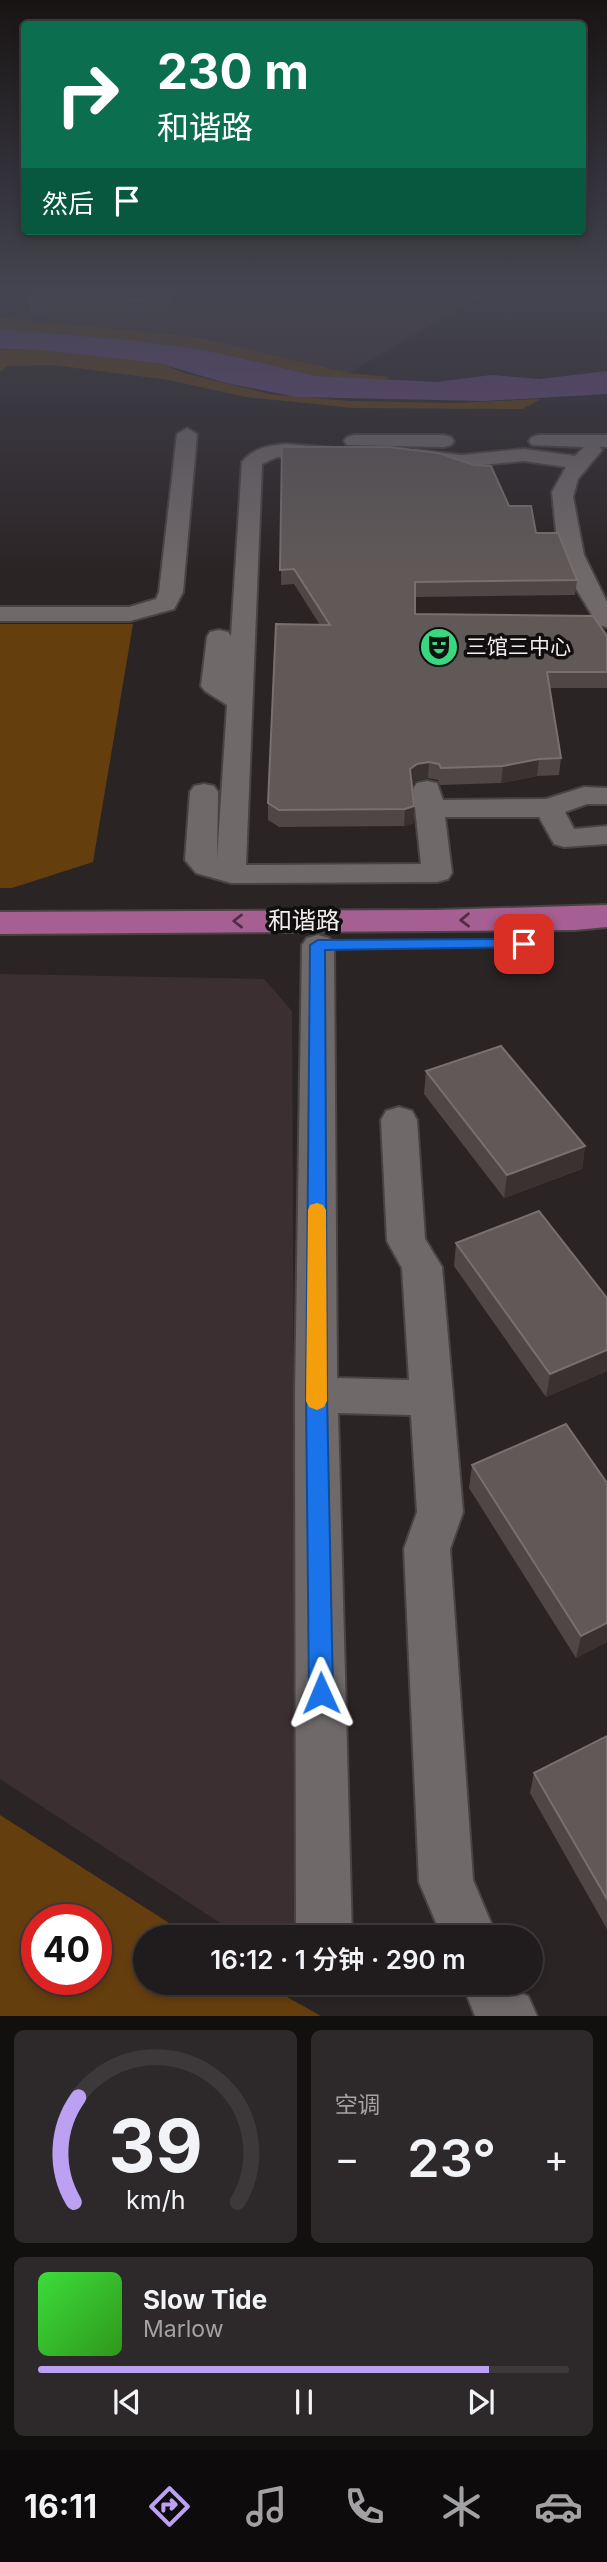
<!DOCTYPE html>
<html lang="zh">
<meta charset="utf-8">
<style>
:root{--surface:#201b1c;--page:#2d2829;--text:#f1f3f6;--muted:#a2a1a3;--line:#3d393b;--accent:#bca0f2}
body{margin:0;font-family:Inter,"Noto Sans SC",sans-serif;background:var(--page);color:var(--text);height:100vh;display:flex;flex-direction:column;font-size:26px;white-space:nowrap}
*{box-sizing:border-box;margin:0}
p{font-size:23px;color:var(--muted)}
.icon{flex:none;width:38px;height:38px;fill:none;stroke:currentColor;stroke-width:2;stroke-linecap:round;stroke-linejoin:round}
.map{position:relative;height:2016px;overflow:hidden}
.details{display:flex;flex-direction:column;gap:14px;padding:14px;background:#120f0f;flex:1}
.details>*{flex:none}
.top-card{position:absolute;left:21px;top:21px;width:565px;height:214px;border-radius:7px;box-shadow:0 4px 10px #0003,0 0 0 2px var(--line);background:#0b6e4f;color:#fff;overflow:hidden}
.speed{position:absolute;left:21px;top:1904px;display:flex;gap:14px;font-size:35px;font-weight:700;text-align:center}
.speed>*{display:grid;place-content:center;width:91px;height:91px;border-radius:50%;background:var(--surface);box-shadow:0 4px 10px #0003,0 0 0 2px var(--line);line-height:1}
.speed .limit{border:10px solid #d22;background:#fff;color:#111}
.pin{position:absolute;display:grid;place-items:center;width:60px;height:60px;color:#fff;margin:-30px;border-radius:14px;box-shadow:0 4px 10px #0006}
.me{position:absolute;width:77px;margin:-38px;rotate:359deg;stroke-linejoin:round;filter:drop-shadow(0 0 5px #0008)}
.turn{display:flex;align-items:center;gap:24px;height:147px;padding:0 21px;font-size:32px}
.turn .icon{width:91px;height:91px;stroke-width:2.5}
.turn b{display:block;font-size:49px;line-height:60px}
.then{display:flex;align-items:center;height:66px;padding:0 21px;background:#0003;gap:14px;font-size:26px}
.big{font-size:52px;font-weight:600;line-height:1.1}
.details .widget{flex:1;display:flex;flex-direction:column;justify-content:center;gap:10px;min-width:0;padding:0 24px;border-radius:10px;background:var(--page)}
.details .dial{align-items:center;gap:0}
.dial svg{height:182px;overflow:visible;fill:none;stroke:var(--line);stroke-width:7;stroke-linecap:round;text-anchor:middle}
.dial text{fill:var(--text);stroke:none}
.song{display:flex;align-items:center;gap:21px}
.cover{width:84px;height:84px;border-radius:10px;background:linear-gradient(135deg,hsl(120 70% 55%),hsl(110 70% 35%))}
.played{height:7px;border-radius:4px;background:linear-gradient(90deg,var(--accent) 85%,var(--line) 85%)}
.keys{display:flex;justify-content:space-around;direction:ltr}
.heat{display:flex;justify-content:space-between;align-items:center;font-size:38px;direction:ltr}
.details .tiles{flex:1;display:grid;gap:14px;grid-template-columns:1fr 1fr}
.widget:last-child{grid-column:span 2}
.trip{position:absolute;left:133px;top:1925px;width:410px;height:70px;border-radius:35px;background:var(--surface);box-shadow:0 4px 10px #0003,0 0 0 2px var(--line);font-weight:600;line-height:70px;text-align:center}
.tabs{display:flex;height:112px;justify-content:space-around;align-items:center;background:#0d0b0b;color:var(--muted)}
.tabs .icon{width:49px;height:49px}
.tabs .selected{color:var(--accent)}
.tabs b{font-size:32px;color:var(--text)}
.map>svg:first-child{display:block}
</style>
<div class="map">
<svg width="607" height="2016" viewBox="0 0 607 2016">
<rect width="100%" height="100%" fill="#2b2425"/>
<!-- built -->
<g fill="#3c2f31">
<path d="M0,290H491L349,373L196,337L0,317Z"/>
<path d="M0,974L264,979L292,1011L296,1937L234,1932L0,1779Z"/>
</g>
<!-- green -->
<g fill="#653e0e" fill-rule="evenodd">
<path d="M0,317L196,337L349,373L390,377L385,380L316,376L206,350L131,340L0,329Z"/>
<path d="M0,350H44L162,364L184,373L269,394L349,401L453,403L541,399L522,409L353,408L246,397L169,380L54,365L7,366L0,372Z"/>
<path d="M0,624H133L93,862L12,888H0Z"/>
<path d="M0,1815L191,1937H145V1983H262L321,2016H0ZM37,1920H96V1979H37Z"/>
</g>
<!-- water -->
<path fill="#694883" d="M0,329L131,340L206,350L316,376L437,382L491,375L540,379L607,371V394L485,401L296,397L226,383L162,364L44,350L0,349Z"/>
<g fill="none" stroke-linecap="round" stroke-linejoin="round">
<defs>
<g id="minor">
<path d="M187,428L197,434L183,592L174,609L130,621H0V607H129L156,599L159,592L177,434Z"/>
<path d="M354,435H444L451,437L454,441L451,445L444,447L347,445L344,441L347,437Z"/>
<path d="M539,435H607V447H600L602,450L578,479L573,497L584,555L607,602V627L598,625L572,582L557,541L552,492L566,467L524,461L462,467L416,462L409,460L406,456L409,452L416,450L462,455L524,449L575,456L584,447L532,445L529,441L532,437Z"/>
<path d="M287,444L334,448L337,452L334,456L327,458L277,457L262,464L246,865L421,864L413,789L417,783L427,781L437,783L443,800L546,799L584,787L607,788V804H587L565,812L574,829L607,826V844L564,847L554,844L539,817H445L452,873L448,879L437,882L231,883L196,873L185,860L190,792L194,786L204,784L214,786L218,792L217,860L227,705L205,691L201,686L207,637L210,632L219,630L228,632L231,636L242,462C253,448 270,445 287,444Z"/>
<path d="M318,935L329,938L334,945L337,1378L409,1380L402,1268L387,1241L381,1120L386,1111L399,1107L412,1111L417,1120L425,1239L442,1267L463,1512L450,1549L473,1880L497,1937H442L419,1882L404,1549L417,1512L411,1415L338,1413L352,1937H296L295,1395L302,945L307,938Z"/>
<path d="M462,1983H518L523,1994L528,1996L537,2016H475Z"/>
</g>
<path id="major" d="M607,905V927L575,930L0,934V912L438,910Z"/>
</defs>
<!-- minor casing -->
<use href="#minor" stroke="#484344" stroke-width="4"/>
<!-- major casing -->
<use href="#major" stroke="#484344" stroke-width="4"/>
<!-- minor -->
<use href="#minor" fill="#70696a" fill-rule="evenodd"/>
<!-- major -->
<use href="#major" fill="#a65f93" fill-rule="evenodd"/>
</g>
<!-- wall -->
<g fill="#4e4746">
<path d="M174,290L169,312L30,313L29,302Z"/>
<path d="M282,447L509,506L536,533L577,580L575,595L415,597V614L607,636V688H549L561,758L559,775L537,776L501,783L440,785L438,780L428,778L416,780L412,784L414,823L404,826L279,827L268,820V803L320,625L294,584L281,585Z"/>
<path d="M426,1071L585,1146L582,1169L504,1198L424,1094Z"/>
<path d="M456,1243L607,1298V1371L546,1397L454,1266Z"/>
<path d="M472,1465L607,1483V1642L576,1658L469,1488Z"/>
<path d="M607,1736V1929L530,1793L534,1773Z"/>
</g>
<!-- shaded-wall -->
<g fill="#393231">
<path d="M171,290H174L169,312V300Z"/>
<path d="M539,759L537,776L501,783L503,766Z"/>
<path d="M429,762L428,778L416,780L409,785L410,769L417,764Z"/>
<path d="M414,806V823L404,826L405,809Z"/>
<path d="M585,1146L582,1169L504,1198L507,1175Z"/>
<path d="M607,1350V1371L546,1397L550,1374Z"/>
<path d="M607,1623V1642L576,1658L581,1636Z"/>
</g>
<!-- building -->
<g fill="#605958" stroke="#76706f" stroke-width="2">
<path d="M34,290H171L169,300L29,302Z"/>
<path d="M282,447H389L438,453L474,465L491,466L509,506H531L536,533H558L577,580L415,582V614L593,616L607,636V672H547L561,758L539,759L503,766L441,768L439,764L429,762L417,764L410,769L414,806L405,809L279,810L268,803L276,624L330,625L294,569L280,570Z"/>
<path d="M501,1046L585,1146L507,1175L426,1071Z"/>
<path d="M539,1211L607,1298V1350L550,1374L456,1243Z"/>
<path d="M566,1424L607,1483V1623L581,1636L472,1465Z"/>
<path d="M607,1736V1899L534,1773Z"/>
</g>
<!-- one-way arrows -->
<defs><path id="oneway-chevron" d="M-2-3.5L2.5 0L-2 3.5" fill="none" stroke-width="1.6" stroke-linecap="round" stroke-linejoin="round" transform="scale(1.75)"/></defs>
<g stroke="#4d2e44">
<use href="#oneway-chevron" transform="translate(465 920) rotate(179)"/>
<use href="#oneway-chevron" transform="translate(238 921) rotate(180)"/>
</g>
<!-- sky -->
<linearGradient id="sky" x2="0" y2="1"><stop stop-color="#181414"/><stop offset="0.51" stop-color="#444551"/><stop offset="1" stop-color="#444551" stop-opacity="0"/></linearGradient>
<rect width="607" height="573" fill="url(#sky)"/>
<!-- route -->
<path fill="#1a73e8" stroke="#114b97" stroke-width="2" d="M524,939L529,940L531,944L529,947L325,950L327,1395L333,1693L329,1701L321,1705L312,1701L309,1693L306,1395L310,945L318,940Z"/>
<!-- slow -->
<path fill="#f59e0b" d="M317,1203L323,1205L326,1210L327,1401L324,1407L317,1410L309,1407L306,1401L308,1210L310,1205Z"/>
<!-- icons -->
<defs>
<symbol id="theatre-disc" viewBox="-11 -11 22 22"><circle r="9.5" fill="#37d880" stroke="#110e0f"/><path d="M-5-5.5Q0-4 5-5.5V0Q5 5 0 6Q-5 5-5 0ZM-3.3-2.5H-1v1.5H-3.3ZM1-2.5H3.3v1.5H1ZM-2.8 1Q0 5.5 2.8 1Z" fill="#111"/></symbol>
</defs>
<g fill-rule="evenodd">
<use href="#theatre-disc" x="417" y="625" width="44" height="44"/>
</g>
<g text-anchor="middle" stroke-width="7" stroke-linejoin="round" paint-order="stroke">
<!-- far-poi labels -->
<g font-size="21" fill="#f1eded" stroke="#110e0f" text-anchor="start">
<text x="466" y="654">三馆三中心</text>
</g>
<!-- street labels -->
<g font-size="24" fill="#f1eded" stroke="#110e0f">
<text x="304" y="929">和谐路</text>
</g>
</g>
</svg>
<div class="speed"><div class="limit">40</div></div>
<div class="pin" style="left:524px;top:944px;background:#d93025"><svg class="icon" aria-label="arrive" viewBox="0 0 24 24"><path d="M6 21V4h12l-3 4 3 4H6"/></svg></div>
<svg class="me" style="left:321px;top:1693px" viewBox="-20 -20 40 40"><path d="M0-17L14 15 0 8-14 15z" fill="#1a73e8" stroke="#fff" stroke-width="4"/></svg>
<div class="trip">16:12 · 1 分钟 · 290 m</div>
<div class="top-card">
<div class="turn"><svg class="icon" aria-label="right" viewBox="0 0 24 24"><path d="M7 20v-9h11M14 6l5 5-5 5"/></svg><div><b>230 m</b>和谐路</div></div>
<div class="then">然后<svg class="icon" aria-label="arrive" viewBox="0 0 24 24"><path d="M6 21V4h12l-3 4 3 4H6"/></svg></div>
</div>
</div>
<section class="details">
<div class="tiles">
<div class="widget dial"><svg viewBox="0 0 100 80">
<path d="M14 69A42 42 0 1 1 86 69"/>
<path d="M14 69A42 42 0 0 1 16 23" stroke="#bca0f2"/>
<text x="50" y="56" font-size="32" font-weight="700">39</text>
<text x="50" y="72" font-size="11">km/h</text>
</svg></div>
<div class="widget"><p>空调</p>
<div class="heat"><a>−</a><b class="big">23°</b><a>+</a></div>
</div>
<div class="widget">
<div class="song"><i class="cover"></i><div><b>Slow Tide</b><p>Marlow</p></div></div>
<div class="played"></div>
<div class="keys"><svg class="icon" aria-label="previous" viewBox="0 0 24 24"><path d="M18 5L8 12l10 7zM5 5v14"/></svg><svg class="icon" aria-label="pause" viewBox="0 0 24 24"><path d="M8 5v14M16 5v14"/></svg><svg class="icon" aria-label="next" viewBox="0 0 24 24"><path d="M6 5l10 7-10 7zM19 5v14"/></svg></div>
</div>
</div>
</section>
<nav class="tabs">
<b>16:11</b>
<svg class="icon selected" aria-label="directions" viewBox="0 0 24 24"><path d="M12 3l9 9-9 9-9-9zM9 14v-3h6M13 9l2 2-2 2"/></svg>
<svg class="icon" aria-label="music" viewBox="0 0 24 24"><path d="M9 18V5l10-2v13"/><circle cx="6" cy="18" r="3"/><circle cx="16" cy="16" r="3"/></svg>
<svg class="icon" aria-label="phone" viewBox="0 0 24 24"><path d="M5 4h4l2 5-3 2q2 4 5 5l2-3 5 2v4C11 20 4 13 5 4z"/></svg>
<svg class="icon" aria-label="climate" viewBox="0 0 24 24"><path d="M12 3v18M4 7l16 10M4 17L20 7"/></svg>
<svg class="icon" aria-label="car" viewBox="0 0 24 24"><path d="M5 17H2v-5l4-1 3-4h7l3 4 3 1v5h-3M9 17h6M6 11h13"/><circle cx="7" cy="17" r="2"/><circle cx="17" cy="17" r="2"/></svg>
</nav>
